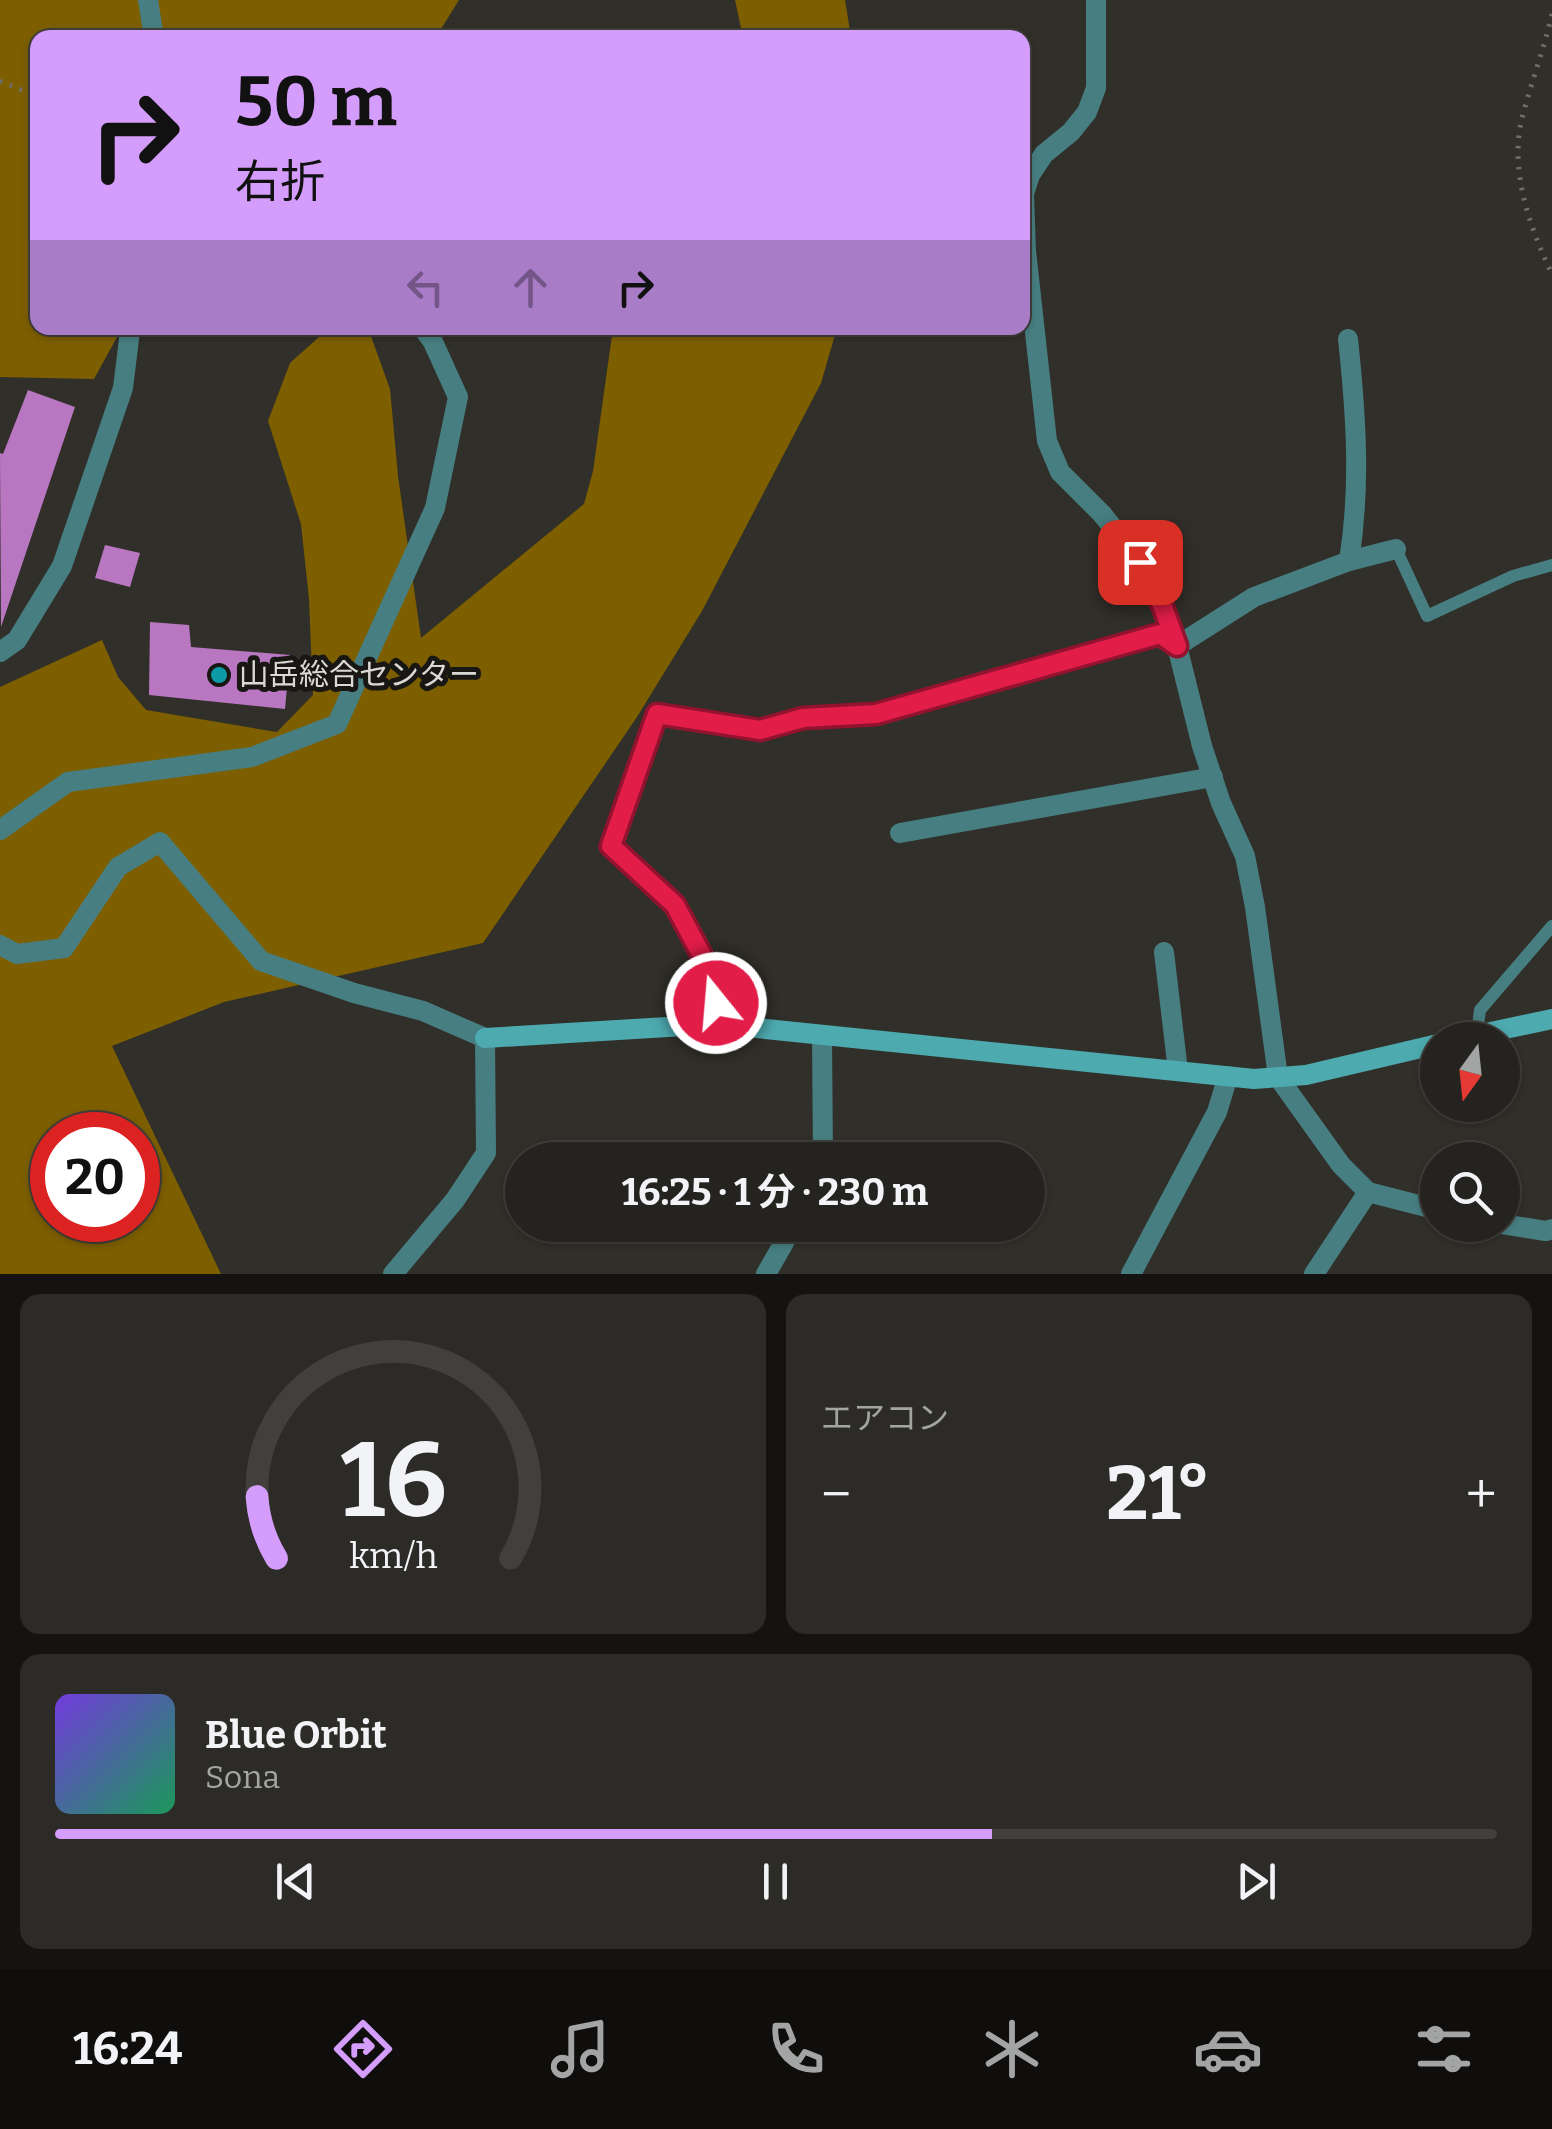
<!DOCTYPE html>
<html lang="ja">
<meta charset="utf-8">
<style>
:root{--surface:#25231f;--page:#2d2b28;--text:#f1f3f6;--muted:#a3a4a4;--line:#42403d;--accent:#d49cfb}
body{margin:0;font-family:Bitter,"Noto Sans JP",serif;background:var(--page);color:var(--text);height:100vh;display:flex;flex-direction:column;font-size:38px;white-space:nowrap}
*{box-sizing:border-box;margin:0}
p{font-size:32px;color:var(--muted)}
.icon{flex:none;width:55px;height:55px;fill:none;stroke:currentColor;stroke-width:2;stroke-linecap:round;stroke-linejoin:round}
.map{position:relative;height:1274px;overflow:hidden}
.drawer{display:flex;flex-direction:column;gap:20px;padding:20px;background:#141311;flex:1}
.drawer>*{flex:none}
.banner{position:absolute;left:30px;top:30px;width:1000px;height:305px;border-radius:20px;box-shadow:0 2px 8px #0004,0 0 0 2px var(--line);background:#d49cfb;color:#111;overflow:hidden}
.needle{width:65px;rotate:195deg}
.buttons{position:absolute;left:1420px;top:1022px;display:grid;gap:20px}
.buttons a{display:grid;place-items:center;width:100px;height:100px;border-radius:50%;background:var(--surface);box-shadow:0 2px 8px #0004,0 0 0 2px var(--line);font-size:50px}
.speed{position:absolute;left:30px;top:1112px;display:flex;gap:20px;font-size:50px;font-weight:700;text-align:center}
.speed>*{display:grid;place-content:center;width:130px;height:130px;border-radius:50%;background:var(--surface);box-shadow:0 2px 8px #0004,0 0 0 2px var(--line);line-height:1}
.speed .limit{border:15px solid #d22;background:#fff;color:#111}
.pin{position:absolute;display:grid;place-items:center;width:85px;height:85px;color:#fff;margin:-42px;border-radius:20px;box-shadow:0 5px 15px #0006}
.me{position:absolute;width:110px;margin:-55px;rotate:343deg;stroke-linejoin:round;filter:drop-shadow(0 0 8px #0008)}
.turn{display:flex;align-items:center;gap:35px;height:210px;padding:0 40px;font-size:45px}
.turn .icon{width:130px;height:130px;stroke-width:2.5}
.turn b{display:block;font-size:70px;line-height:85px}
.lanes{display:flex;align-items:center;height:95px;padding:0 40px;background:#0003;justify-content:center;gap:50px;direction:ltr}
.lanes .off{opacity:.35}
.big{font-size:75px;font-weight:700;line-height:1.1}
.drawer .widget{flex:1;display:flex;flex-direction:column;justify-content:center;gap:15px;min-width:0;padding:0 35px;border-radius:20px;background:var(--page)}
.drawer .dial{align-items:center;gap:0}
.dial svg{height:260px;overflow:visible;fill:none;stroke:var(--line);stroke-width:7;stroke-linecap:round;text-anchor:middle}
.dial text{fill:var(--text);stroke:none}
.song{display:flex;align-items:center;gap:30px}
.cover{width:120px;height:120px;border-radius:15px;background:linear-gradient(135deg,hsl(260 70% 55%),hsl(150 70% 35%))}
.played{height:10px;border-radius:5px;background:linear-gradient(90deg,var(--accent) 65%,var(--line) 65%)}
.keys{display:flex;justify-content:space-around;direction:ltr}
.heat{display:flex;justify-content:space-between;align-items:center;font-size:55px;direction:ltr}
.drawer .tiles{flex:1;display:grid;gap:20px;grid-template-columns:1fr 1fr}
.widget:last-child{grid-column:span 2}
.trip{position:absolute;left:505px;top:1142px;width:540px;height:100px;border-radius:50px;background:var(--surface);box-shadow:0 2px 8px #0004,0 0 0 2px var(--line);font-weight:700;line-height:100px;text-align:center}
.menu{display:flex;height:160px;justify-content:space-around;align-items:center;background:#0f0e0c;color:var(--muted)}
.menu .icon{width:70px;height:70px}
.menu .selected{color:var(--accent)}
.menu b{font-size:45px;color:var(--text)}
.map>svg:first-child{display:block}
</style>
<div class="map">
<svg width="1552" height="1274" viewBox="0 0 1552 1274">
<rect width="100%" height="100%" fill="#312f29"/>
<!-- forest -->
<g fill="#7d5f00" fill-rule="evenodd">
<path d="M0,0H459L436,37L38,38V328H122L94,379L0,377Z"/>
<path d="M735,0H845L851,37H743Z"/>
<path d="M329,328H368L390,389L398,476L421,638L584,504L593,471L613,328H837L821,383L702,611L637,717L483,943L224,1002L112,1046L221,1274H0V687L102,640L118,677L146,710L277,732L313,695L309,599L301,524L268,421L290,363ZM52,1135H138V1220H52Z"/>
</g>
<!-- building -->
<g fill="#b976c1">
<path d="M28,390L75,407L1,627L0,453L3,454Z"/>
<path d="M105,545L140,553L130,587L95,578Z"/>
<path d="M150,622L189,625L191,647L290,655L285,709L149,695Z"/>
</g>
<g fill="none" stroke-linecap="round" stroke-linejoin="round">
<!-- path -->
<g stroke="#706e69" stroke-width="5" stroke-dasharray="2.5 8" stroke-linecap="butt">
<path d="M1552,14C1544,49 1531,83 1522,118C1509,170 1530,228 1552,274"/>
<path d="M0,81L38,97"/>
</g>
<!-- lane -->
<g stroke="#477e81" stroke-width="12">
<path d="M1396,549L1427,616L1513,576L1552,565"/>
<path d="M717,1024L716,982L675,905L611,846L657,715L759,730L803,718L876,714L1160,634L1176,646"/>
<path d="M1477,1034L1480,1010L1552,926"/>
</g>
<!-- street -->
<g stroke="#477e81" stroke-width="20">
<path d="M148,0L154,38"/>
<path d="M1096,0V88L1087,112L1071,132L1044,154L1030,175L1024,194L1026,251L1047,441L1060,472L1102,514L1140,562L1163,607L1177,646L1202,746L1221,803L1245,856L1255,907L1278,1077L1341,1165L1368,1192L1438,1210"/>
<path d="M1348,339C1356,414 1361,486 1349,561"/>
<path d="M1177,646L1254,597L1349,561L1396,549"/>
<path d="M0,652L17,640L62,566L123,388L130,331L133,328"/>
<path d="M0,830L68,782L252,757L337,724L435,508L458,397L433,342L423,328"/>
<path d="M900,833L1213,777"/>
<path d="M0,945L17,954L64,948L118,867L160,842L261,961L354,993L423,1011L485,1038L486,1153L455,1200L393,1274"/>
<path d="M1164,952L1178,1071"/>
<path d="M822,1035L823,1160"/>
<path d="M1502,1224L1546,1231L1552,1229"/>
<path d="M766,1274L794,1225"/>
<path d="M1131,1274L1217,1112L1228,1076"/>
<path d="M1314,1274L1368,1192"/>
</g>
<!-- secondary -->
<g stroke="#4daaaf" stroke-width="20">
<path d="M485,1038L717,1024L1254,1079L1306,1075L1438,1044"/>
<path d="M1453,1040L1552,1019"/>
</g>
</g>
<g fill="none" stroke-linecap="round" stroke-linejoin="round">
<defs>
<path id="route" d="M716,1003V982L675,905L611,846L657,714L760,730L803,718L876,714L1160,634L1177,646L1163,607L1140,562"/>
</defs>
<!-- route casing -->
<use href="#route" stroke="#92132f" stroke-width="25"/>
<!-- route -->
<use href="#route" stroke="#e11d48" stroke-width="18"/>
</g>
<!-- markers -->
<circle fill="#0f9aa8" stroke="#181714" stroke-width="4" cx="219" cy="675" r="10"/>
<g text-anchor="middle" stroke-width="10" stroke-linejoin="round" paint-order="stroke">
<!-- poi labels -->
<g font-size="30" fill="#dbd9d6" stroke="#181714" text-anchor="start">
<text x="239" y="685">山岳総合センター</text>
</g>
</g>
</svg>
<div class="buttons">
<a><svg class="needle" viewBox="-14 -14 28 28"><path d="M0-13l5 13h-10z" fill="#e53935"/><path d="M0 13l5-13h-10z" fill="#a3a4a4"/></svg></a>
<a><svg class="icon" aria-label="search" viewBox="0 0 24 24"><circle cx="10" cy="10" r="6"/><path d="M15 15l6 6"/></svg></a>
</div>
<div class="speed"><div class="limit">20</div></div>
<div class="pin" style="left:1140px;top:562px;background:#d93025"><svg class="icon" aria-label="arrive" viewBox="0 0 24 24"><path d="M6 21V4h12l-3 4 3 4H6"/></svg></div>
<svg class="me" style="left:716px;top:1003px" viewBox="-20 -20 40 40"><circle r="17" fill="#e11d48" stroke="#fff" stroke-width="3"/><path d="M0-11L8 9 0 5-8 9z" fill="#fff"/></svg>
<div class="trip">16:25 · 1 分 · 230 m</div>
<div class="banner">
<div class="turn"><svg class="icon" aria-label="right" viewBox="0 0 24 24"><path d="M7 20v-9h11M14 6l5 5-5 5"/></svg><div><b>50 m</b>右折</div></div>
<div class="lanes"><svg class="icon off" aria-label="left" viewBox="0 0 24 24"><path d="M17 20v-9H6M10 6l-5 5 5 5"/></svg><svg class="icon off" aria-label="ahead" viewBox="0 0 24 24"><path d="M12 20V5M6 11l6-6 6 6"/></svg><svg class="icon" aria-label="right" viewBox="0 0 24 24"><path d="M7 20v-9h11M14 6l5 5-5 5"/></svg></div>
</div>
</div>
<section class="drawer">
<div class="tiles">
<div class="widget dial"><svg viewBox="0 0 100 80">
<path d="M14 69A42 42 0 1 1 86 69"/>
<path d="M14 69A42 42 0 0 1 8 50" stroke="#d49cfb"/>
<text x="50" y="56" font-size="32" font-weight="700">16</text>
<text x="50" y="72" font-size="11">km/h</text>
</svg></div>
<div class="widget"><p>エアコン</p>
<div class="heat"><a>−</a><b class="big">21°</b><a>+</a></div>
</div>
<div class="widget">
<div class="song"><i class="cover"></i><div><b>Blue Orbit</b><p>Sona</p></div></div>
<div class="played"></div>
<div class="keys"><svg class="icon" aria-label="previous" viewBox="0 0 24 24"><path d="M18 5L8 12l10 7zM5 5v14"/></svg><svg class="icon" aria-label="pause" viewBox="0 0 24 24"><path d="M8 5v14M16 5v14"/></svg><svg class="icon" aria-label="next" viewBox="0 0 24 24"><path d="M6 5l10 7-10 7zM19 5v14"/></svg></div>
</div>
</div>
</section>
<nav class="menu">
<b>16:24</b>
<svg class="icon selected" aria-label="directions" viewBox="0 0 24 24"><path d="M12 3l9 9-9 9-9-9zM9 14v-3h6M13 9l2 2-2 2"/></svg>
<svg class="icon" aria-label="music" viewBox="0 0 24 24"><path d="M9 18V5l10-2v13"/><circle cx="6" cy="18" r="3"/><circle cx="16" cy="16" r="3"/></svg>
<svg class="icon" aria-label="phone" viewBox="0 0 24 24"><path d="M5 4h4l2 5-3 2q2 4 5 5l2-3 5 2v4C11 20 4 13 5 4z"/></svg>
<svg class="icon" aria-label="climate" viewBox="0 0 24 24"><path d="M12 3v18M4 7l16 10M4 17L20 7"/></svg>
<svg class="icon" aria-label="car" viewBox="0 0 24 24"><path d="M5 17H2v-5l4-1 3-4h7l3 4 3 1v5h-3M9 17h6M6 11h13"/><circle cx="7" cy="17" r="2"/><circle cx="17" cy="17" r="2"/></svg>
<svg class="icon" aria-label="filters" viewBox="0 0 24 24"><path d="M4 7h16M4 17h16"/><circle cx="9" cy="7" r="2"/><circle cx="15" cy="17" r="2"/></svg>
</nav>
